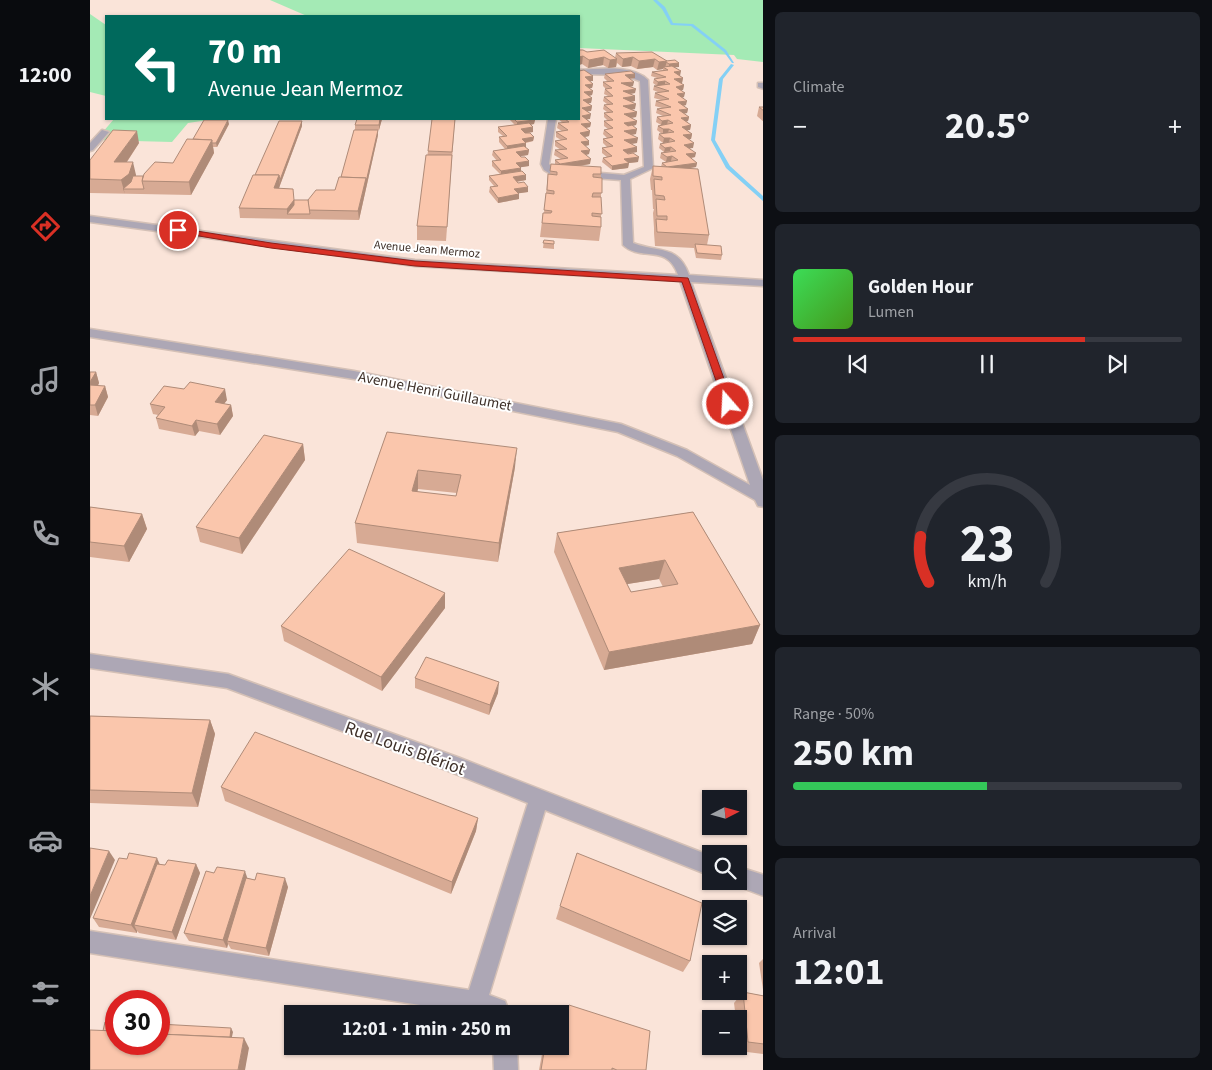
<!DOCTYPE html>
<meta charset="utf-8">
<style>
:root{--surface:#171b24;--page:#20242c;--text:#f1f3f6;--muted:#9ea1a6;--line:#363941;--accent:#d93025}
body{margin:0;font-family:"Source Sans 3",sans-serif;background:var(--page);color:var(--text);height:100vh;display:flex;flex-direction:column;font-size:19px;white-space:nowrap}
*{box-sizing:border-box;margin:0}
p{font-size:16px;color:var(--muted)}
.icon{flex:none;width:28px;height:28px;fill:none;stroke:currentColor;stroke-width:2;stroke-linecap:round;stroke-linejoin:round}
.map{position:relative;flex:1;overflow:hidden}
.details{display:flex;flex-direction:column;gap:12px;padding:12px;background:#0d0f14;width:449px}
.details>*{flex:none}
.hud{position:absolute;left:15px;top:15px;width:475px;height:105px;border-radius:0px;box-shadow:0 1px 4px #0004;background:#00695c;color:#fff;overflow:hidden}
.needle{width:32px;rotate:84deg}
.buttons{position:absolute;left:612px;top:790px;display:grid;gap:10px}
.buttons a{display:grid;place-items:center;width:45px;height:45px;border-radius:0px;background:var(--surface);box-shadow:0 1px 4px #0004;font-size:25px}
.speed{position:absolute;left:15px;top:990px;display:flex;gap:10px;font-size:25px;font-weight:700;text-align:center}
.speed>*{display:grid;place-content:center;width:65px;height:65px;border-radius:50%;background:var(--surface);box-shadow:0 1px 4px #0004;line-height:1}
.speed .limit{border:8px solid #d22;background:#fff;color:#111}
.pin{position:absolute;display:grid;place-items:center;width:42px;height:42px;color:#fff;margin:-21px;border:2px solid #fff;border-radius:50%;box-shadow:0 1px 5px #0007}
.me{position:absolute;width:55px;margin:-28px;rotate:341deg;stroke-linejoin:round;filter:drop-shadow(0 0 4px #0008)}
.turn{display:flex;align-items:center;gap:18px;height:105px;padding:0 20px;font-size:22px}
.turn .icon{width:65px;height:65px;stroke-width:2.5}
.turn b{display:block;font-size:35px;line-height:42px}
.big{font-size:38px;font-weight:700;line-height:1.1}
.details .widget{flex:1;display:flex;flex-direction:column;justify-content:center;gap:8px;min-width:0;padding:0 18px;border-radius:8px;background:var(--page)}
.details .dial{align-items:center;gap:0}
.dial svg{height:130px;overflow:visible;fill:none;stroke:var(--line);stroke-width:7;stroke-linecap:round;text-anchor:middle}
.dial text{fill:var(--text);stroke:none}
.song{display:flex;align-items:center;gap:15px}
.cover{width:60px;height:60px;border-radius:8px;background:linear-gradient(135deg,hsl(130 70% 55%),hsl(100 70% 35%))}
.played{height:5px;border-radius:2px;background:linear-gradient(90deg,var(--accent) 75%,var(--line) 75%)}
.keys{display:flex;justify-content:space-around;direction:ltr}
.heat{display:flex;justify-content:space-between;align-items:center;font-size:28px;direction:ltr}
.charge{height:8px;border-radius:4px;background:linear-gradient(90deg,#34c759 50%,var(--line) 0)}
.trip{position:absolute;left:194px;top:1005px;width:285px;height:50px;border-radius:0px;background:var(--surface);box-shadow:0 1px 4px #0004;font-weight:700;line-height:50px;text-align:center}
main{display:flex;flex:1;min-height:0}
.tab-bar{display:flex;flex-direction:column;width:90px;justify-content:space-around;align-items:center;background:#090b0e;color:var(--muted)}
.tab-bar .icon{width:35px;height:35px}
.tab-bar .selected{color:var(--accent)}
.tab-bar b{font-size:22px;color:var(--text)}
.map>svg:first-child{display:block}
</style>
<main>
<nav class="tab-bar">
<b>12:00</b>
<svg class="icon selected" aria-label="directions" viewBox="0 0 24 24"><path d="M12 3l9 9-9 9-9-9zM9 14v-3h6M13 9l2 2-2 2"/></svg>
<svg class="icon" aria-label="music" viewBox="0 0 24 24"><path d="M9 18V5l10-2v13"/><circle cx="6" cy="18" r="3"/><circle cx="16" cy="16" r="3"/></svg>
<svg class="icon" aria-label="phone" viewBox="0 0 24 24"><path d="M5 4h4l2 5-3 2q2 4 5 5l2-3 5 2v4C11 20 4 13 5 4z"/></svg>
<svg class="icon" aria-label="climate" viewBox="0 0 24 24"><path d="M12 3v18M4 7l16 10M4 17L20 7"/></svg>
<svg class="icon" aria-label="car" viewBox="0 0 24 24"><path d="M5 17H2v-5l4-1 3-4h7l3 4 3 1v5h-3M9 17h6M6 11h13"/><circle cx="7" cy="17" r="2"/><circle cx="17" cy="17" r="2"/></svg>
<svg class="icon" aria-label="filters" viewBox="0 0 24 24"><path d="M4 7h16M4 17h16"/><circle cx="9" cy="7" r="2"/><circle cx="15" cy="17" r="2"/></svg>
</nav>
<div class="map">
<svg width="674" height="1070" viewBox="0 0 674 1070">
<rect width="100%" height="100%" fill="#fae4d9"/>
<!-- green -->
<g fill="#a4eab5">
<path d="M180,0H673V62L647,59L644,55L489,48V16H217Z"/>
<path d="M0,14L16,25V96L0,92Z"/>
<path d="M24,119H125L98,123L82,142L6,140Z"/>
</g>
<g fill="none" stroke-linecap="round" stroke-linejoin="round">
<!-- stream -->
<g fill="#84d0f5" fill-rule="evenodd">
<path d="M563,0H567L575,7L583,23L603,24L636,50L644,63H642L634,52L601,26L581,25L572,9Z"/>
<path d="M641,64L644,65L633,79L625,140L640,166L674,197V202L636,168L621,140L629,79Z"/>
</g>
<defs>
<g id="minor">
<path d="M489,70C509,69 542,64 558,80L563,168L540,179L543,243C568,253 588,244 599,275L674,280V286L601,282L674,483V507L668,506L665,500L587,456L528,432L264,379L0,337V329L264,371L531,424L597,450L660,485L590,281L325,266L0,222V216L325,260L588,275C577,243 551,262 533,245L531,180L462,175L454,170L451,164L458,119H466L459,164L464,169L534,175L554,167L550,81L533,75L489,74Z"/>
<path d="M668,83H674V89L668,87Z"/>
<path d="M12,130L19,132L3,150L0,151V143Z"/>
<path d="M0,654L138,674L370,758L621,856V876L455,810L399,995L415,1001L420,1014H387L0,953V931L379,990L438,803L356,770L137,688L0,668Z"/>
<path d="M649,867L674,875V896L642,884L640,881H649Z"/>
<path d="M403,1046H427L428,1070H404Z"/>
</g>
</defs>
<!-- minor casing -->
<use href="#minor" stroke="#d4c0b6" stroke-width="3"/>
<!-- minor -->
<use href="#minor" fill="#ada7b5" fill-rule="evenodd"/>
</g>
<!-- wall -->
<g fill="#d7aa94" fill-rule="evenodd">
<path d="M489,50L525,58L526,53L589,63V67H585L590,76H589L593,78L592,83H590L594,85L593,90H591L594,97L592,98L596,105L594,106L598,109L597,113L594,114L599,117L598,121L596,122L601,125L600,130H597L602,134L601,139H598L603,148H600L605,157L601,158L607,163L606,167L599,168L619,235L617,245L632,255L631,260L606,258L604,248L565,246L564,233V228L563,213L564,209H563L562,190H561L560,179L563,166L571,167L572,163L576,162L570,158L571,153L574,152L569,148L570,144L573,143L568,139L569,134H572L567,130L568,126L571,125L566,122L567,117L573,116L566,113L567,109L572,108L565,106L566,101L571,100L564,98L565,93H570L563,90L564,86H567L563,83L564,79L567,78L561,76L562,72L573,70V69L567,70L563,67L547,69L541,66L532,67L527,63L526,67L518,68L513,65L498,68L492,64L489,65Z"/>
<path d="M489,71L503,81H499L503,84L502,88H499L503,91L502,95L499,96L502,98L501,103H498L502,106L501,111H497L500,119H497L501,123L500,127L496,128L500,131L499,136L495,137L499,145L495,146L499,154L496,155L500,164L490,166L511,174V227L509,241L450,237L453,213H454L458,174H460L461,164H465V160L471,159L464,155L465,150H471L465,146V141L471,140L466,137V132L472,131L467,128L468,123H473L468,119H489Z"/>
<path d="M515,74L545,78L540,79L543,86L540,87L545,93L540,94L545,101L540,102L545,109L541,110L547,112L546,117L541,118L547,121L546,125L543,126L546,134L541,135L547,143L540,144L547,152L538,154L548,162L539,163L538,168L522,170L512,162L513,158L517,157L512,153V148L517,147L513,143V139L517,138L513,134L514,130L518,129L514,126V121H518L514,117V113L517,112L513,109L514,105L517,104L513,101L514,97L518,96L514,94L515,89H516L513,86V82H518L514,78Z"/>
<path d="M669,107H674V122L667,116Z"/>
<path d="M292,119L289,130H265V125Z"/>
<path d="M365,119L356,241L327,240V226L338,151Z"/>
<path d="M419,119H450H445L444,124L440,125L443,132L435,133L444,137L443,141L436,143V148L439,150L438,155L430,156L439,161V166L430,167L431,168V171L436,175V180L427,182L438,192L428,193L429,199L408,203L399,192L400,187L404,186L399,180V176L410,174L402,166V161H407L402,155L403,151L415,149L409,142V137L413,136L408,132V127L425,125Z"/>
<path d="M212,121V126L189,188L204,200H218L245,190L251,177L288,135L269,220L150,218L149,208L165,175Z"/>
<path d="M139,124L127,147H123L124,153L101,195L0,193V160L49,143L37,162L46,175V176H53L83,163L103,139Z"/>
<path d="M454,240L464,244V249L453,248Z"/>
<path d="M0,372H6L9,383L8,386H15L18,397L8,416L0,415Z"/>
<path d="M137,400L134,404L141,405L143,416L130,435L109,431L105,436L69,429L66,418L68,415L63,414L60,404Z"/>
<path d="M297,432L425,467L408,562L267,543L265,523ZM328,489L367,493L366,496L327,492Z"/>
<path d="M213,444L215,460L152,554L110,542L106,527Z"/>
<path d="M0,507L52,514L57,529L39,562L0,557Z"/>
<path d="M603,512L670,625L662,644L514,670L464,552L467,533ZM569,579L573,587L541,592L537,584Z"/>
<path d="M355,593V608L292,691L194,641L191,626Z"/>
<path d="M325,678L408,693L399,715L325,688Z"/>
<path d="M0,716L120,720L125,734L108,807L0,803Z"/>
<path d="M131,787L388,818L386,831L361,894L135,801Z"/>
<path d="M106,864L110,873L86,940L49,933L47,931V933L9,927L3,918L70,865H75Z"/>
<path d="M157,878L198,887L179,956L141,949L138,944L137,948L99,941L94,933Z"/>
<path d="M470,906L600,961L593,972L466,919Z"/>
<path d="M674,958V996L669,963Z"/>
<path d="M653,992L674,996V1054L649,1051V1019H646L644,1003Z"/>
<path d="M479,1005L556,1070H449L452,1054L455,1046L469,1050L475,1016Z"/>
</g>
<!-- shaded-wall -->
<g fill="#af8b78">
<path d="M493,56L492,64L489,65V57Z"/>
<path d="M514,57L513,65L498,68L499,60Z"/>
<path d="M543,57L541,66L532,67L533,59Z"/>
<path d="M527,59L526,67L518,68L520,60Z"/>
<path d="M565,59L563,67L547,69L549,61Z"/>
<path d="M577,61L575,68L573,67V69L567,70L569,62Z"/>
<path d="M589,63V67L579,68V64Z"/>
<path d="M591,71L590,76L583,77L584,72Z"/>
<path d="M545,74V78L534,79L535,75Z"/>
<path d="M503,76V81L494,82L495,77Z"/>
<path d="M593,78L592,83L584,84V79Z"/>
<path d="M575,81V85L567,86L568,82Z"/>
<path d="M544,82L543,86L531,88V83Z"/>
<path d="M503,84L502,88L494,89L495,85Z"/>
<path d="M594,85L593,90L585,91L586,87Z"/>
<path d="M546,89L545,93L533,95V91Z"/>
<path d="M503,91L502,95L493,97L494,92Z"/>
<path d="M595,93L594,97L586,99L587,94Z"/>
<path d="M545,96V101L532,103L533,98Z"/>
<path d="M502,98L501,103L493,104V100Z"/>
<path d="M597,101L596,105L587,106L588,102Z"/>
<path d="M546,104L545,109L532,111L533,106Z"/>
<path d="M502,106L501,111L492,112V108Z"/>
<path d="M598,109L597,113L588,114L589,110Z"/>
<path d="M547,112L546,117L533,119L534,114Z"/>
<path d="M501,114L500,119L491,120L492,116Z"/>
<path d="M599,117L598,121L590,123L591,118Z"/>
<path d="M290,119H292L289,130V125Z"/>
<path d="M138,120L139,124L127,147L126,143Z"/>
<path d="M445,120L444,124L427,127V122Z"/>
<path d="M578,120L577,125H571L572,121Z"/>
<path d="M212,121V126L190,185V180Z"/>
<path d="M547,121L546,125L533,127L534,123Z"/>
<path d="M501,123L500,127L490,129L491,124Z"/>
<path d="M601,125L600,130L591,131L592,127Z"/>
<path d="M443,127V132L430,134L431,129Z"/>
<path d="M547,129L546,134L533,136L534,131Z"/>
<path d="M573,129H579L578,133L573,134Z"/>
<path d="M288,130V135L269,220L268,211Z"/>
<path d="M47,131L49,143L28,175L24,162Z"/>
<path d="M500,131L499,136L490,138V133Z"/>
<path d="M602,134L601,139L592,140L593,135Z"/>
<path d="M444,137L443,141L431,143L432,139Z"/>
<path d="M548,138L547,143L533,145L534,140Z"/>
<path d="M574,138H580L579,142L573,143Z"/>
<path d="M122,140L124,153L101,195L99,182Z"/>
<path d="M499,141V145L490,147L491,142Z"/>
<path d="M436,143V148L417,150V146Z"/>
<path d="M604,143L603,148L593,149L594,145Z"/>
<path d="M547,147V152L532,154L533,150Z"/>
<path d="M581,147L580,151L574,152L575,148Z"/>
<path d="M439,150L438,155L425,157L426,152Z"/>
<path d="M500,150L499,154L491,156V151Z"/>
<path d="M606,153L605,157L595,159L596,154Z"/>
<path d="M582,156L581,161L576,162L577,157Z"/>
<path d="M549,157L548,162L539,163L538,168L522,170V166L534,159Z"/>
<path d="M501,159L500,164L469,169L470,164Z"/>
<path d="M439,161V166L426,168V163Z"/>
<path d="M43,162L46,175L43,187L33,189L35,194L31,180Z"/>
<path d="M607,163L606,167L577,172V167Z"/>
<path d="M431,168V173L411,175V171Z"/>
<path d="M189,175L190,185L186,198L184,188Z"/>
<path d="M436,175V180L423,182V177Z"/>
<path d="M438,187V192L424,194V189Z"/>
<path d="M429,194V199L408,203V198Z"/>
<path d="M204,200L205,210L197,214V209Z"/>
<path d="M6,372L9,383L2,396L0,390V382Z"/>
<path d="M15,386L18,397L8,416L5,405Z"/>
<path d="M135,389L137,400L127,413L125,402Z"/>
<path d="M141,405L143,416L130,435L127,424Z"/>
<path d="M106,420L109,431L105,436L102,426Z"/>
<path d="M213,444L215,460L152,554L149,538Z"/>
<path d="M427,448L425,467L408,562L409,543Z"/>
<path d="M328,470V489L322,510V491Z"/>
<path d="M52,514L57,529L39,562L34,546Z"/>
<path d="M575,560L569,579L525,586L529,568Z"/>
<path d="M355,593V608L292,691L291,677Z"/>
<path d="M670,625L662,644L514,670L519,652Z"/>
<path d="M409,682L408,693L399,715L400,705Z"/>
<path d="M120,720L125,734L108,807L102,793Z"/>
<path d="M388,818L386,831L361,894L362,882Z"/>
<path d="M19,851L25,860L0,919V896Z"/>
<path d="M67,858L71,867L44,925L47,931V933L41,925Z"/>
<path d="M106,864L110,873L86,940L82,932Z"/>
<path d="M155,871L158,880L137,941L138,944L137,948L133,940Z"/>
<path d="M195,878L198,887L179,956L176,948Z"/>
<path d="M141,1028L143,1032L140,1046L138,1043Z"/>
<path d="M154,1038L159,1048L155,1070H148Z"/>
</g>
<!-- building -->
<g fill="#fac6ac" stroke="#af8b78" fill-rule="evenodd">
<path d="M489,50H493L497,52L514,50L527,59L520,60L514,57L499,60L493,56L489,57Z"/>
<path d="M562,52L577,61L569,62L565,59L549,61L543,57L533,59L526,53Z"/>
<path d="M585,60L589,63L579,64L576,62V61Z"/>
<path d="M582,66L591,71L584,72L593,78L584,79L594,85L586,87L595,93L587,94L597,101L588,102L598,109L589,110L599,117L591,118L601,125L592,127L602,134L593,135L604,143L594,145L606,153L596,154L607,163L577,167L572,163L588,160L582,156L577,157L571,153L586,151L581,147L575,148L570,144L585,141L580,138H574L569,134L584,132L579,129H573L568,126L583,123L578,120L572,121L567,117L581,115L567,109L581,107L566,101L579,99L565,93L579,91L564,86L580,84L575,81L568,82L564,79L576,77L562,72L578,70L573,67Z"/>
<path d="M494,70L503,76L495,77L503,84L495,85L503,91L494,92L502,98L493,100L502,106L492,108L501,114L492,116L501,123L491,124L500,131L490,133L499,141L491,142L500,150L491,151L501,159L470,164L465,160L478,158L465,150L477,149L465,141L477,139L466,132L478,130L468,123L479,122L475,119H489V71Z"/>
<path d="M541,71L545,74L535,75L544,82L531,83L546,89L533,91L545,96L533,98L546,104L533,106L547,112L534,114L547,121L534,123L538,126L542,125L547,129L534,131L548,138L534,140L547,147L533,150L538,154L543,153L549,157L534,159L539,163L522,166L513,158L522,156L512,148L523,146L513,139L523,137L514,130L523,128L514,121L523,120L514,113L523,112L514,105L523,104L514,97L523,96L515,89L522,88L513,82L524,81L515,74Z"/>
<path d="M669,107H674V111Z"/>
<path d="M267,119H290L289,125H265Z"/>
<path d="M342,119H365L362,152L338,151Z"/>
<path d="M424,119H444L445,120L427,122Z"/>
<path d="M114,120H138L126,143H122V140L103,139Z"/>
<path d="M189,121H212L190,180L189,175H165Z"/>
<path d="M439,123L443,127L431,129L435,133H440L444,137L432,139L436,143L417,146L409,137L417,136L408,127Z"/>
<path d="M23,130L47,131L24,162H43L39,174L31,180L0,179V160Z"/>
<path d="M264,130H288L276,182V178L251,177Z"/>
<path d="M97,139L122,140L99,182L52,181L54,174L65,162L83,163Z"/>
<path d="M434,146L439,150L426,152L431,157H435L439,161L426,163L431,168L411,171L402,161L411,160L403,151Z"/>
<path d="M336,155H362L357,227L327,226Z"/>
<path d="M461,164L511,167V174H503V177L512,178V193H503L502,197H511L512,214L502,213V216L511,217V227L452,223L453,213H461L462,211L454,210L456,193L464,194V191L457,190L458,174L467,175V172L460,171Z"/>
<path d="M563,166L608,169L619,235L567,232L566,219L577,220V216H567L566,199L575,200L574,196L565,195L564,179L572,180V177L563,176Z"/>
<path d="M432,171L436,175L423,177L428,183L434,182L438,187L424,189L429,194L408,198L400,187L408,186L399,176Z"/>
<path d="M163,175H189L184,188L203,189L204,200L197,209L149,208Z"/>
<path d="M43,176H53L52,181L54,189H33L41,182Z"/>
<path d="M249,177L276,178L268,211L219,210L218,200L226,190H245Z"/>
<path d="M204,200H218L220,214H197L204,205Z"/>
<path d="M454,240L464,241V244L453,243Z"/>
<path d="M605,244L631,246L632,255L607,253Z"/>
<path d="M0,372H6L0,382Z"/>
<path d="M100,382L135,389L125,402L141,405L127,424L106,420L102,426L66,418L75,407L60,404L74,386L94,389Z"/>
<path d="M0,385L15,386L5,405H0Z"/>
<path d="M297,432L427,448L409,543L265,523ZM328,470L371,475L366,496L322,491Z"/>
<path d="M174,435L213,444L149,538L106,527Z"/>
<path d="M0,507L52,514L34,546L0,542Z"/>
<path d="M603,512L670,625L519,652L467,533ZM575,560L588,584L541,592L529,568Z"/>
<path d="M259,549L355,593L291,677L191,626Z"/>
<path d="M336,657L409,682L400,705L325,678Z"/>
<path d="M0,716L120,720L102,793L0,790Z"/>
<path d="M165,732L388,818L362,882L131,787Z"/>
<path d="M0,848L19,851L0,896Z"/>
<path d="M39,853L67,858L41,925L3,918L29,858L37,859Z"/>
<path d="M487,853L612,903L600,961L470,906Z"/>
<path d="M78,860L106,864L82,932L44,925L67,864L75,865Z"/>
<path d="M127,867L155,871L133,940L94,933L116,871L124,873Z"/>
<path d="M167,873L195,878L176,948L137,941L156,878L165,880Z"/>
<path d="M653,992L674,996V1044L658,1042Z"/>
<path d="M479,1005L560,1031L556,1070H527L522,1068V1070H451L455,1046H459L472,1050Z"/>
<path d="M15,1022H26V1031H13Z"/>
<path d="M69,1024L141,1028L140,1037L69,1034Z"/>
<path d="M0,1030L26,1031V1044H69V1034L154,1038L148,1070H0Z"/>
</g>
<!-- route -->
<path fill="#d93025" stroke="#8d1f18" d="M88,228L181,243L325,261L598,278L643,404L638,407L634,404L592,282L325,266L181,248L85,232V229Z"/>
<g text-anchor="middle" stroke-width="4" stroke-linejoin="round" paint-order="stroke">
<!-- far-street labels -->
<g font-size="12" fill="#3e3029" stroke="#fff">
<text transform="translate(337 249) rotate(5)" y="4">Avenue Jean Mermoz</text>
</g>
<!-- street labels -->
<g font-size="15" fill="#3e3029" stroke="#fff">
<text transform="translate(345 391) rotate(11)" y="5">Avenue Henri Guillaumet</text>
</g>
<!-- near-street labels -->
<g font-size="18" fill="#3e3029" stroke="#fff">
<text transform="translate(315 748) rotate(20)" y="6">Rue Louis Blériot</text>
</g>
</g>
</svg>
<div class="buttons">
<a><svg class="needle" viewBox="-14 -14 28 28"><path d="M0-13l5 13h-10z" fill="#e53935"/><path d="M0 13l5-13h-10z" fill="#9ea1a6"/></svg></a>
<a><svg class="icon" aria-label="search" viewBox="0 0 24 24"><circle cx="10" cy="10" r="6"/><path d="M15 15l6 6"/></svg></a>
<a><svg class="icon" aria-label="layers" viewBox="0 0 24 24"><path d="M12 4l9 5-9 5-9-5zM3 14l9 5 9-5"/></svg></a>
<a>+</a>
<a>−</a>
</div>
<div class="speed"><div class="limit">30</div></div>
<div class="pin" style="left:88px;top:230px;background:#d93025"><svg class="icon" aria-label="arrive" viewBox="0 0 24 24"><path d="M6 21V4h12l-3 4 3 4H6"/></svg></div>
<svg class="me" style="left:638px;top:404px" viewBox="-20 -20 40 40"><circle r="17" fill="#d93025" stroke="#fff" stroke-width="3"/><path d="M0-11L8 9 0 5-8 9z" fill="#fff"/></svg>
<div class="trip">12:01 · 1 min · 250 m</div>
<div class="hud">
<div class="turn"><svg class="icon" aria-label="left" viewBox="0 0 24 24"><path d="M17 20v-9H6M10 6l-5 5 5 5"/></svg><div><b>70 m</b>Avenue Jean Mermoz</div></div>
</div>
</div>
<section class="details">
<div class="widget"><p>Climate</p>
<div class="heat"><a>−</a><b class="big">20.5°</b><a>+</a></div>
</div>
<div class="widget">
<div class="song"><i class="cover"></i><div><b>Golden Hour</b><p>Lumen</p></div></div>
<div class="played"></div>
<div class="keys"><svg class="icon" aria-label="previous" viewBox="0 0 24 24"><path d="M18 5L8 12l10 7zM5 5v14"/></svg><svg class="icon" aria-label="pause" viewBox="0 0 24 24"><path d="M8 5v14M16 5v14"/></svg><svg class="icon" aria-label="next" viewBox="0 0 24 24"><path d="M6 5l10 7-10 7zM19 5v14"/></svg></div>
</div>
<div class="widget dial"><svg viewBox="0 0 100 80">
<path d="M14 69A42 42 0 1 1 86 69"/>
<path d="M14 69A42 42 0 0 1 9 41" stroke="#d93025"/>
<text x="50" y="56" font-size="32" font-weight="700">23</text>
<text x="50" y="72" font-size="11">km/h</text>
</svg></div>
<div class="widget"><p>Range · 50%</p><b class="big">250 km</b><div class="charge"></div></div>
<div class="widget"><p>Arrival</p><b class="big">12:01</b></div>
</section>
</main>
